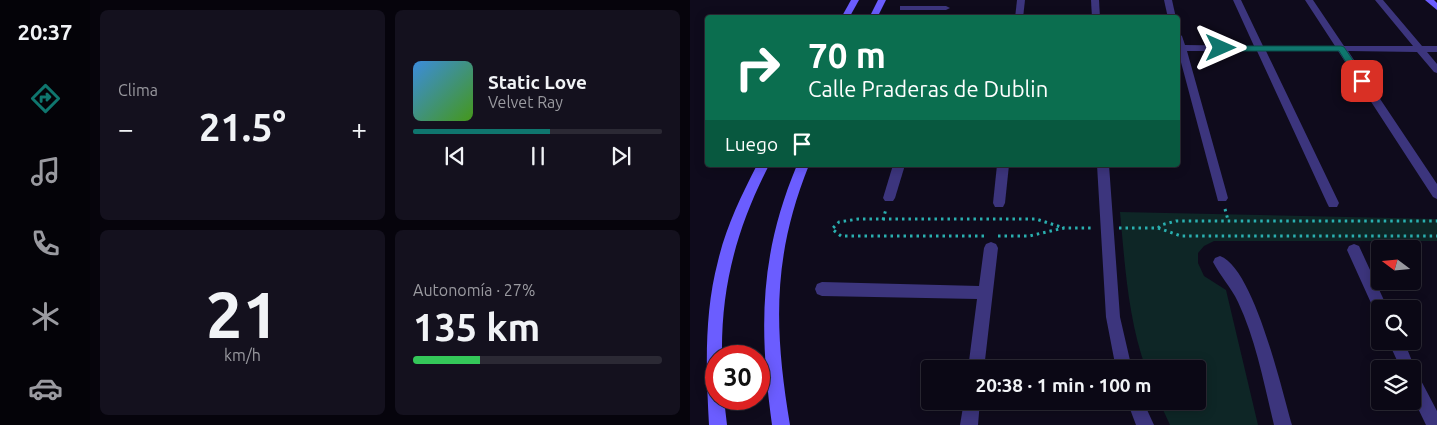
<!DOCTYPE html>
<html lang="es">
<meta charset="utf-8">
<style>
:root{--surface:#0b0815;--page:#14111e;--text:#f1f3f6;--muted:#9a9aa0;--line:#2b2934;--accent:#0f766e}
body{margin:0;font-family:Ubuntu,sans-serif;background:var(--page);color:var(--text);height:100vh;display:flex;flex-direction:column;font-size:19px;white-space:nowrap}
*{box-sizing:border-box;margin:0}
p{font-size:16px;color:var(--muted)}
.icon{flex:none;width:28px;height:28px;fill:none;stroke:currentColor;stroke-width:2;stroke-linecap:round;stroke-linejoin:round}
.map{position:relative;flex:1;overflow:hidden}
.sheet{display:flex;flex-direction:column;gap:10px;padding:10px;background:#06040c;width:600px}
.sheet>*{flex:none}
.hud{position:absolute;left:15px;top:15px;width:475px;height:152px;border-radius:5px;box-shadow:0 2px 12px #0003,0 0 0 1px var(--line);background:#0b6e4f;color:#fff;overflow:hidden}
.needle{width:32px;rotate:286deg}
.buttons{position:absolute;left:681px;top:240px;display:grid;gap:10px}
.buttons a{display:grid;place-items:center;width:50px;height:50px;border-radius:5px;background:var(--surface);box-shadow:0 2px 12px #0003,0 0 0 1px var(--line);font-size:25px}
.speed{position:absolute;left:15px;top:345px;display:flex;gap:10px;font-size:25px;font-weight:700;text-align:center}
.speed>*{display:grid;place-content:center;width:65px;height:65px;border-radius:50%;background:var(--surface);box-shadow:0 2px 12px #0003,0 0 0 1px var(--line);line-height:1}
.speed .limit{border:8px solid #d22;background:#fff;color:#111}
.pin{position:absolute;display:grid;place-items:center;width:42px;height:42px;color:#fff;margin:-21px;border-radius:10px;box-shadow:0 2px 8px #0006}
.me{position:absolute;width:55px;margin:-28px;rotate:90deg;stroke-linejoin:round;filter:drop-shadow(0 0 4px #0008)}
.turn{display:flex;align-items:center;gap:18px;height:105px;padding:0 20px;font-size:22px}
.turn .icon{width:65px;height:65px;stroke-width:2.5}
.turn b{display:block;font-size:35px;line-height:42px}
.then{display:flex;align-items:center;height:48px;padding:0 20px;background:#0003;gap:10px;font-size:19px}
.big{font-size:38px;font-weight:700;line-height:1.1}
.sheet .widget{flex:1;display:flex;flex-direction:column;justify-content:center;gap:8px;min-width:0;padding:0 18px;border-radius:8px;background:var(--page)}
.sheet .dial{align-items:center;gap:0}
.dial b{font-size:65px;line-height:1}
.song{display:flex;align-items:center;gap:15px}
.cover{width:60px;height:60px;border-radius:8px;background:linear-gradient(135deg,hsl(210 70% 55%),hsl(100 70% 35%))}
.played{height:5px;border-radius:2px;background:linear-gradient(90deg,var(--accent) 55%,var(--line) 55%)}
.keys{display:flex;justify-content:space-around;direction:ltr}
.heat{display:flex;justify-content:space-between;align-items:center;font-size:28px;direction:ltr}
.charge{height:8px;border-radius:4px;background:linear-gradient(90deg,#34c759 27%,var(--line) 0)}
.sheet .tiles{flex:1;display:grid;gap:10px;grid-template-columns:repeat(2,1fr)}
.trip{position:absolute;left:231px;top:360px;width:285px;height:50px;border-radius:5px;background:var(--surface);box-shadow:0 2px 12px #0003,0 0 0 1px var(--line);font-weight:700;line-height:50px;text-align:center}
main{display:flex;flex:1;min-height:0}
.tabs{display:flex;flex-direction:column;width:90px;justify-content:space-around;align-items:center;background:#040308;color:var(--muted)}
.tabs .icon{width:35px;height:35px}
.tabs .selected{color:var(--accent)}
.tabs b{font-size:22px;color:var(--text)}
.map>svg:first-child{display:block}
</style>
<main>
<nav class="tabs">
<b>20:37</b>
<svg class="icon selected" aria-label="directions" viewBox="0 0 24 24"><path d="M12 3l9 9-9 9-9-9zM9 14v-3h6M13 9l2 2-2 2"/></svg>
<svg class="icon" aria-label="music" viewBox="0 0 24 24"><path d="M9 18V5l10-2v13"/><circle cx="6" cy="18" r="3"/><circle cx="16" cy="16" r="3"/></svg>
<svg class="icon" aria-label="phone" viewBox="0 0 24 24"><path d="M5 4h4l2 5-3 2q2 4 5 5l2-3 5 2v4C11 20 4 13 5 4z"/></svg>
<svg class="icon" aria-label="climate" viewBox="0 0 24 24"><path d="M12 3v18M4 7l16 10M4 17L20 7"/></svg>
<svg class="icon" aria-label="car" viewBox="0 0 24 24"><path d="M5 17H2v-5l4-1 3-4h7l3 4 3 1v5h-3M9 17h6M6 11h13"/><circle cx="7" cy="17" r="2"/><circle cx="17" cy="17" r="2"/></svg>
</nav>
<section class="sheet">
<div class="tiles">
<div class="widget"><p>Clima</p>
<div class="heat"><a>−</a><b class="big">21.5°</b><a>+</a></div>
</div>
<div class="widget">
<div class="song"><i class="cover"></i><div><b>Static Love</b><p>Velvet Ray</p></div></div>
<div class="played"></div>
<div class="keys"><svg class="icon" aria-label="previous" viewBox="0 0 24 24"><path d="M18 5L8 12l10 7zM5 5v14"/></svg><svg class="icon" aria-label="pause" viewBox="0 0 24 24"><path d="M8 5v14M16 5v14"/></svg><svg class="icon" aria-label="next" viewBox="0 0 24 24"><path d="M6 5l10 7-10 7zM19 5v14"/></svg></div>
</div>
<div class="widget dial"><b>21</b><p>km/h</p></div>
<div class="widget"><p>Autonomía · 27%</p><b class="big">135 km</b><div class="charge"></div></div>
</div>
</section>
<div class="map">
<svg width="747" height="425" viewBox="0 0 747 425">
<rect width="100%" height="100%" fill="#0f0b1c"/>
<!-- green -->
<path fill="#0e2626" d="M430,212L747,219V241H524L514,246L508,253V263L514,276L536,290L568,425H480L469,401H508V369H456C438,318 435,266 430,212Z"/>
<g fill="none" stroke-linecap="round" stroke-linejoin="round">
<!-- path -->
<g stroke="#2aafaf" stroke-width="3" stroke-dasharray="2.5 4" stroke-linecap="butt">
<path d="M535,209L538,220"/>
<path d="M193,220L196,209"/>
<path d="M429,228H468L491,236H747"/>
<path d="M468,228L471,225L486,221H747"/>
<path d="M294,236H151L142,229L149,222L168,219H346L374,228"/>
<path d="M308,236H339L374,228H403"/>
</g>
<!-- street -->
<g fill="#3c357d" fill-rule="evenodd">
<path d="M327,0H335L333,18H325Z"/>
<path d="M401,0H409L410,18H402Z"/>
<path d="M474,0H482L486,18H478Z"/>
<path d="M543,0H551L573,46H645L615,0H623L654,46H723L685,0H693L732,46H747V52H737L747,64V73L744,72L727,52L658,51L747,184V199L743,197L648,51H576L649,203L647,207H639L637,203L567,51H497L538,198L536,201H528L488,51V33L492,36L495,45L564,46Z"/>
<path d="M210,6H256L260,8L256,10H210Z"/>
<path d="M203,165H215L205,198L203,201H195L193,198Z"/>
<path d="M307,165H319L315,203L313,207H305L303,203Z"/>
<path d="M407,165H419L430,317L442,369H426L416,317Z"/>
<path d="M301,242L306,244L308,248L294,369H278L287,299L132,296L127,294L125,289L127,284L132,282L289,286L294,248L296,244Z"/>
<path d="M664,244L669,246L698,309H690V316L686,314L657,250L659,246Z"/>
<path d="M530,256C564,268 592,391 602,425H584C574,384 566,340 548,302C541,287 530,276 523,262L525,258Z"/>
<path d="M698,341H714L726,371L747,411V425H736L722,396V369H711Z"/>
<path d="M274,401H290L288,425H270Z"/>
<path d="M437,401H453L464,425H446Z"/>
</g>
<!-- secondary -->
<g fill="#6b5dff" fill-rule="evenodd">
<path d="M161,0H169L159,18H151Z"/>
<path d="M188,0H196L187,18H179Z"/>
<path d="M735,0H744L747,3V10Z"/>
<path d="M67,165H79C47,228 31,285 32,356H26V399H34L37,425H19C16,370 14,314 28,261C36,227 51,196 67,165Z"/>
<path d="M107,165H119C82,257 84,329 100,425H82C69,328 69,256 107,165Z"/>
</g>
</g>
<!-- route -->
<path fill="#0f766e" stroke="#0a4d48" d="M651,46L654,47L676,79V83H669L649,51H531L527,48L531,46Z"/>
</svg>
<div class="buttons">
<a><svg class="needle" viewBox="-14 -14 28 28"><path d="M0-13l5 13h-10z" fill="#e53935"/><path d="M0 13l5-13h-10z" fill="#9a9aa0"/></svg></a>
<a><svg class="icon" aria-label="search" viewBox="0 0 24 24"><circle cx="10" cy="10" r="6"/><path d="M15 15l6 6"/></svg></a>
<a><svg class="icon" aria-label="layers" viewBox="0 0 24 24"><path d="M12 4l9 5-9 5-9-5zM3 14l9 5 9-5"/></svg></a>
</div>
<div class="speed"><div class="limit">30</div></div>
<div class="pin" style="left:672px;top:81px;background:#d93025"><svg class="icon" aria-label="arrive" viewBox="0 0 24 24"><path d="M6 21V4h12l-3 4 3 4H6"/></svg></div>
<svg class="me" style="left:531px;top:48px" viewBox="-20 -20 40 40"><path d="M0-17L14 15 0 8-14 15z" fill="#0f766e" stroke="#fff" stroke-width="4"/></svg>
<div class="trip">20:38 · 1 min · 100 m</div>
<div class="hud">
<div class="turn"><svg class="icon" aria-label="right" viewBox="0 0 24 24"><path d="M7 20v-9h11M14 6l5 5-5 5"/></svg><div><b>70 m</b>Calle Praderas de Dublin</div></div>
<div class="then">Luego<svg class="icon" aria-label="arrive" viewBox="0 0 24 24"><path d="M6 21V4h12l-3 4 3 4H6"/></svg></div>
</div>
</div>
</main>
